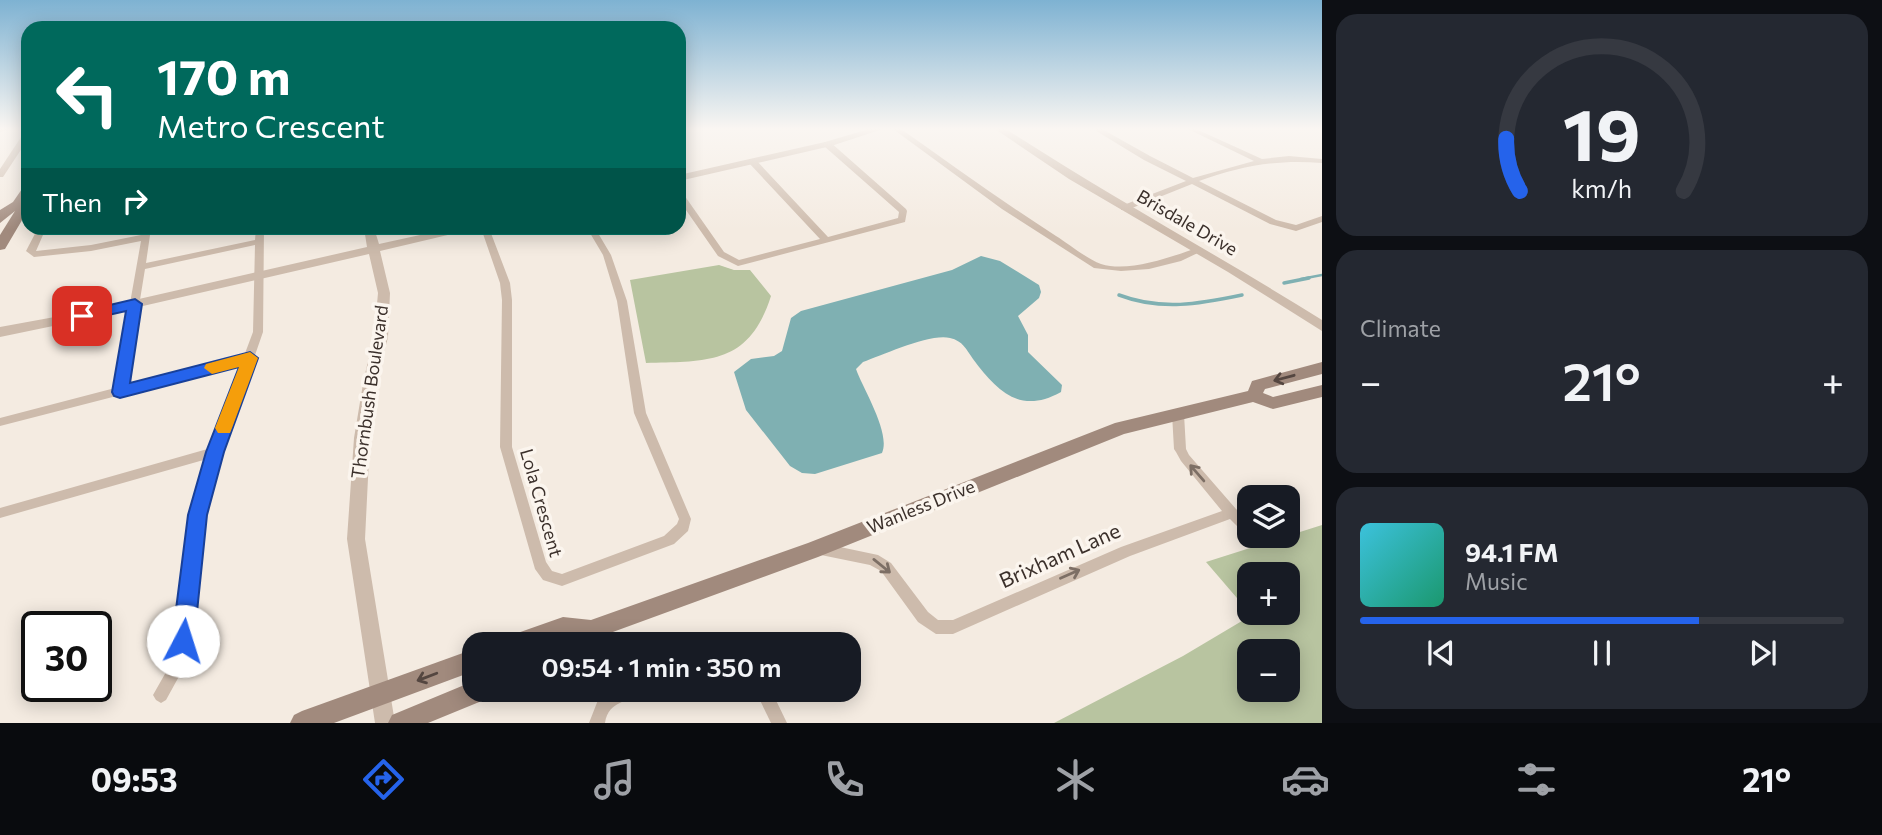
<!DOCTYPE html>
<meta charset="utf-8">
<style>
:root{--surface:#171b24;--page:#242831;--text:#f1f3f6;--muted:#9ea1a6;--line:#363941;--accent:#2563eb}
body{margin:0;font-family:Commissioner,sans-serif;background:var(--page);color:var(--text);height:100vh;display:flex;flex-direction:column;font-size:26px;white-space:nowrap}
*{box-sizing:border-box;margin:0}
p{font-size:23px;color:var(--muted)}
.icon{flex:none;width:38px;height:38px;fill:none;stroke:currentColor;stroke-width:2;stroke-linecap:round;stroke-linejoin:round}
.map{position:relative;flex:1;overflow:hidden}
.panel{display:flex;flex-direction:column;gap:14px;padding:14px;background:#0d0f14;width:560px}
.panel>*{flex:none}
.banner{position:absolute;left:21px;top:21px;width:665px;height:214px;border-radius:21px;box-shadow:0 4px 18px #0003;background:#00695c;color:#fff;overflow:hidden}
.fabs{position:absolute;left:1237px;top:485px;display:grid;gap:14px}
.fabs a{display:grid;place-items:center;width:63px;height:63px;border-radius:14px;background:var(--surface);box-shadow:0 4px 18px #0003;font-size:35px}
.speed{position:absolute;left:21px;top:611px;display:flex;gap:14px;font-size:35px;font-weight:700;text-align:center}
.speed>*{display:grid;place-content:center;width:91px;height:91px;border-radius:50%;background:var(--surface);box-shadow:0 4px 18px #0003;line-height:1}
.speed .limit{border:4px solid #111;border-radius:10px;background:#fff;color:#111}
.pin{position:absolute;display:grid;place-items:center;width:60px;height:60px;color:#fff;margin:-30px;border-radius:14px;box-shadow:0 4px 10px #0006}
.me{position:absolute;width:77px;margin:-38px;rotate:5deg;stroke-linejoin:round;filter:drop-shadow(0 0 5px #0008)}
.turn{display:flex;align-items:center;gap:24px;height:147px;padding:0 21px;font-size:32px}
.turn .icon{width:91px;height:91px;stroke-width:2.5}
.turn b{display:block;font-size:49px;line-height:60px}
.then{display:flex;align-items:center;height:66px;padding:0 21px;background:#0003;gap:14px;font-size:26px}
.big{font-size:52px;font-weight:600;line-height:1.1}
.panel .widget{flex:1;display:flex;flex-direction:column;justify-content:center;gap:10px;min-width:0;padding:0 24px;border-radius:21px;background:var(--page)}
.panel .dial{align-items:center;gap:0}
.dial svg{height:182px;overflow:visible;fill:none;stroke:var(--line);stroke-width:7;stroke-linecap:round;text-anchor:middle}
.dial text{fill:var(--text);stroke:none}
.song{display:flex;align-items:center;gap:21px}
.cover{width:84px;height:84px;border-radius:10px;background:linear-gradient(135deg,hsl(190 70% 55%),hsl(160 70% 35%))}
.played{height:7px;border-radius:4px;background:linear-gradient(90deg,var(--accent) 70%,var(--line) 70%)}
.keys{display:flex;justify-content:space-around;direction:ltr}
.heat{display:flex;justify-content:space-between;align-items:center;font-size:38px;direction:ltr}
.trip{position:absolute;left:462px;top:632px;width:399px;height:70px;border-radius:21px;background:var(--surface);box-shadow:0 4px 18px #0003;font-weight:600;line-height:70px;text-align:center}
.menu{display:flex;height:112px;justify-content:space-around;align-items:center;background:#090b0e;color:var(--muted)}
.menu .icon{width:49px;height:49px}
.menu .selected{color:var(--accent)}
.menu b{font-size:32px;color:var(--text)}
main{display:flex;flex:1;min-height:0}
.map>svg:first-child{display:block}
</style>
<main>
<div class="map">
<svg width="1322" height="723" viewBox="0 0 1322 723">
<rect width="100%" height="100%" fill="#f4ebe1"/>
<!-- green -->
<g fill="#b8c4a0" fill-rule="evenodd">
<path d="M719,265L734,270H750L771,296C749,365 708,361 646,363L630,280Z"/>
<path d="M1322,525V723H1054L1183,656L1252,615L1250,613L1288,612V574H1250L1249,612L1206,562ZM1288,651V690H1250V651Z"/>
</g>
<!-- water -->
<path fill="#7fb0b2" d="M981,256L1000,261L1039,285L1041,292L1039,298L1018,316L1028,335V352L1062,385L1061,392C1020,415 997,391 973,359C966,349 963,341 950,338C930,333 883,355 863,362L856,369C863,389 891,433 882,453L815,474L802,473L790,466L746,410L734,372L751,359L774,356L782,351L791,318L801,311L952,270Z"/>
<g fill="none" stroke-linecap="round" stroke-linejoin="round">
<!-- stream-far1 -->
<path stroke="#7fb0b2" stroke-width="2.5" d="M1301,279L1322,275"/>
<!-- stream -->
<g stroke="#7fb0b2" stroke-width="3.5">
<path d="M1284,283L1309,278"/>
<path d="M1119,295C1161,311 1199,304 1242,295"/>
</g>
<!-- minor -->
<g fill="#cdbbac" fill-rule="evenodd">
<path d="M0,129H10L0,132Z"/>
<path d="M893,129H901C952,165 1003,202 1056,236C1069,244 1087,259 1101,264C1130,273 1173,256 1200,247L1204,250L1181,261L1149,269L1121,271L1094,268L1002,209Z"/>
<path d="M1093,129H1102L1150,156L1193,178L1254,161L1188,129H1196L1262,159L1289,156L1322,159V163C1277,159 1241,166 1199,181L1276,220L1296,225L1322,216V222L1296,231L1270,224L1192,184L1127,210H1121V206L1186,181L1144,160Z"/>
<path d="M25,131H28V139L3,177H0V169Z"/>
<path d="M824,142H830L906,209L907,211L905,222L738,266L718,256L679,200V192H682L724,252L739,260L820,239L749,163V159H755L828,237L898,218L899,212L824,146Z"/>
<path d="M38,228H46L36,251L91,245L141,235L143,228H151L146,263L255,240L256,228H264L263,332L215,471L203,515L188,660L166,700L161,703L156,700L153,695L174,658L191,515L207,459L0,518V508L211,448L241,364L0,426V418L115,388L141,241L91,251L34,257L26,251ZM255,245L253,332L244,356L126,386L145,269Z"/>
<path d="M481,228H489L510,283L512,300V447L546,562L552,571L562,574L664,536L677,524L679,519L634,413L617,301L603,255L587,228H595L611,255L627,301L646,413L691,519L688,531L674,544L562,586L543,580L535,569L500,447L502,300L500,283Z"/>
<path d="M1178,410L1182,411L1184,414L1186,449L1189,455L1236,509L1250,521L1251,536L1245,534L1230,519L1130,556L953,634H936L918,622L881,571L870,565L821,555L816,553L814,549L816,545L821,543L878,555L891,563L928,612L938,620H953L1121,547L1222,511L1181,461L1176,452L1174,449L1172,414L1174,411Z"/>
<path d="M611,690H636C629,705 609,699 605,723H589L598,700Z"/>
<path d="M755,690H771L787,723H771Z"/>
</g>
<!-- tertiary -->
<g fill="#cdbbac" fill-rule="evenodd">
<path d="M869,129H883L831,146L679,181V175L825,142Z"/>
<path d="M995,129H1006C1109,196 1218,255 1322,320V331L1228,272L1069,179Z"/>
<path d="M364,228H374L379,244L452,228H471L469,230L380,251L390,293L388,337L378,378L370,438L365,539L395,723H375L347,539L354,438L364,378L374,337L378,293L369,254L82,320L0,337V327L82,312L367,247Z"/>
</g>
<!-- secondary -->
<g fill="#a18a7d" fill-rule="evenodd">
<path d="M28,185V199L24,205L28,210L5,249L0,250V235L15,211L0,223V210L13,202L24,186Z"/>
<path d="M1322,362V374L1265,389L1263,393L1273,397L1322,385V397L1273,409L1253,402L1124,434L818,557L591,640L563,637L546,644H506L509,636L563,617L591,620L808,543L1115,423L1248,391L1252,381Z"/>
<path d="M474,649V671L334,723H290L294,715L302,711Z"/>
<path d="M474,681V690H492L489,698L428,723H388L392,715Z"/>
</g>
</g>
<!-- one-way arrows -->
<defs><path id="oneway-shaft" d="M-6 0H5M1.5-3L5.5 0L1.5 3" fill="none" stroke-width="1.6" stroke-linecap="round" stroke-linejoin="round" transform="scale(1.75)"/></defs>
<g stroke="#544640">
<use href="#oneway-shaft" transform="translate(1284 378) rotate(165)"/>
<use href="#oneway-shaft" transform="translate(427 677) rotate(159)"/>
</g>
<g stroke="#7d6f65">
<use href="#oneway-shaft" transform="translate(1197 473) rotate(-131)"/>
<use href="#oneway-shaft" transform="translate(882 566) rotate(39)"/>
<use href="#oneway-shaft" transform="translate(1070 574) rotate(-24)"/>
</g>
<!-- sky -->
<linearGradient id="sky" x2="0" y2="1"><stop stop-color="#7eb2d2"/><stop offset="0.56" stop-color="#faf6f2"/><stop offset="1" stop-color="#faf6f2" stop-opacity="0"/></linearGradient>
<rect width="1322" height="230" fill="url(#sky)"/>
<!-- route -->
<path fill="#2563eb" stroke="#184099" stroke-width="2" d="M135,299L142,304L130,383L250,352L258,358L224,452L207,515L194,641L191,649L183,652L175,649L172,641L188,515L206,452L239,367L120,398L114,396L112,392L126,311L82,321L74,316L76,313Z"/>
<!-- slow -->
<path fill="#f59e0b" d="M250,352L258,358L232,428L230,433H218L215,428L239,367L212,374L204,368L206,364Z"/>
<g text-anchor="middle" stroke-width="7" stroke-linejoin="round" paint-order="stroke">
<!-- street labels -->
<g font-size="18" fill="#3b302b" stroke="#fbf5ee">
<text transform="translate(1187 223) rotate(30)" y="6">Brisdale Drive</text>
<text transform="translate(370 392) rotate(-82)" y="6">Thornbush Boulevard</text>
<text transform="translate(541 503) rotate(74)" y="6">Lola Crescent</text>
<text transform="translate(921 507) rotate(-22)" y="6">Wanless Drive</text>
</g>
<!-- near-street labels -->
<g font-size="21" fill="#3b302b" stroke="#fbf5ee">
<text transform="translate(1060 556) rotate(-24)" y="7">Brixham Lane</text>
</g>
</g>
</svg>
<div class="fabs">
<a><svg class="icon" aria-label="layers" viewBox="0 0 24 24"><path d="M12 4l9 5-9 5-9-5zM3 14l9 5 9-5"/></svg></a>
<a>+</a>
<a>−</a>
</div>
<div class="speed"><div class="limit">30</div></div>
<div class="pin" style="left:82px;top:316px;background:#d93025"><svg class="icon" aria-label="arrive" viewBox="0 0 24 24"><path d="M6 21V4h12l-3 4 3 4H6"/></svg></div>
<svg class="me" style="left:183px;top:641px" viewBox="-20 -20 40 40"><circle r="19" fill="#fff"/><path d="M0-13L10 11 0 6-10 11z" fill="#2563eb"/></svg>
<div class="trip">09:54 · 1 min · 350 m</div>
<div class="banner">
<div class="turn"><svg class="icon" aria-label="left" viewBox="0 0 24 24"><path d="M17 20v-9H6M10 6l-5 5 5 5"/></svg><div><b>170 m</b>Metro Crescent</div></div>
<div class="then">Then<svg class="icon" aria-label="right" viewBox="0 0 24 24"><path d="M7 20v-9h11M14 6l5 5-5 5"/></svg></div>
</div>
</div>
<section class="panel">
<div class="widget dial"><svg viewBox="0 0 100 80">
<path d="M14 69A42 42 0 1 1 86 69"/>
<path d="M14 69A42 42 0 0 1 8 46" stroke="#2563eb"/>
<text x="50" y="56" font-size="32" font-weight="700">19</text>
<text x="50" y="72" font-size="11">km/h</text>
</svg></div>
<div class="widget"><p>Climate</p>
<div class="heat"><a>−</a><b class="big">21°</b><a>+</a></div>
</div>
<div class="widget">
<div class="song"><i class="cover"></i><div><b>94.1 FM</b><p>Music</p></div></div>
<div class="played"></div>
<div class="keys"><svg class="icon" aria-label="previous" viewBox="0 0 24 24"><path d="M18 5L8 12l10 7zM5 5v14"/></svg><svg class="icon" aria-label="pause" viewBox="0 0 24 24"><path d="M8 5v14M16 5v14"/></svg><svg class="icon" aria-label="next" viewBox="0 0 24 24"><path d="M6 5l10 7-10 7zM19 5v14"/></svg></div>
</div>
</section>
</main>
<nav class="menu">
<b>09:53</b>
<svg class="icon selected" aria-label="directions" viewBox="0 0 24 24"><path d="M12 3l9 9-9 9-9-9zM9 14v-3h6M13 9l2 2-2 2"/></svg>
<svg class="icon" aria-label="music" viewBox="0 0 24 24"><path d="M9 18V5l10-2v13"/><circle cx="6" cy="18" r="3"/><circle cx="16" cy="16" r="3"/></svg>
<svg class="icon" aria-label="phone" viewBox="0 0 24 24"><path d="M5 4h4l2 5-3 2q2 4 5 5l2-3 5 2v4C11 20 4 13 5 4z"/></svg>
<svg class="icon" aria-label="climate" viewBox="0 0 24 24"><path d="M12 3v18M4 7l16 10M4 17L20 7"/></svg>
<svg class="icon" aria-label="car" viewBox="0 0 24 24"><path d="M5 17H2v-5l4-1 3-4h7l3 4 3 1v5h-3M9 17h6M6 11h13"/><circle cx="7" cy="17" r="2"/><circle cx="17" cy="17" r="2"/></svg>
<svg class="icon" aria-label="filters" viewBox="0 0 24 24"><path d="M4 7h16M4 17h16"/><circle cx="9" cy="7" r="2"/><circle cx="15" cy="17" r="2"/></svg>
<b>21°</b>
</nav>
